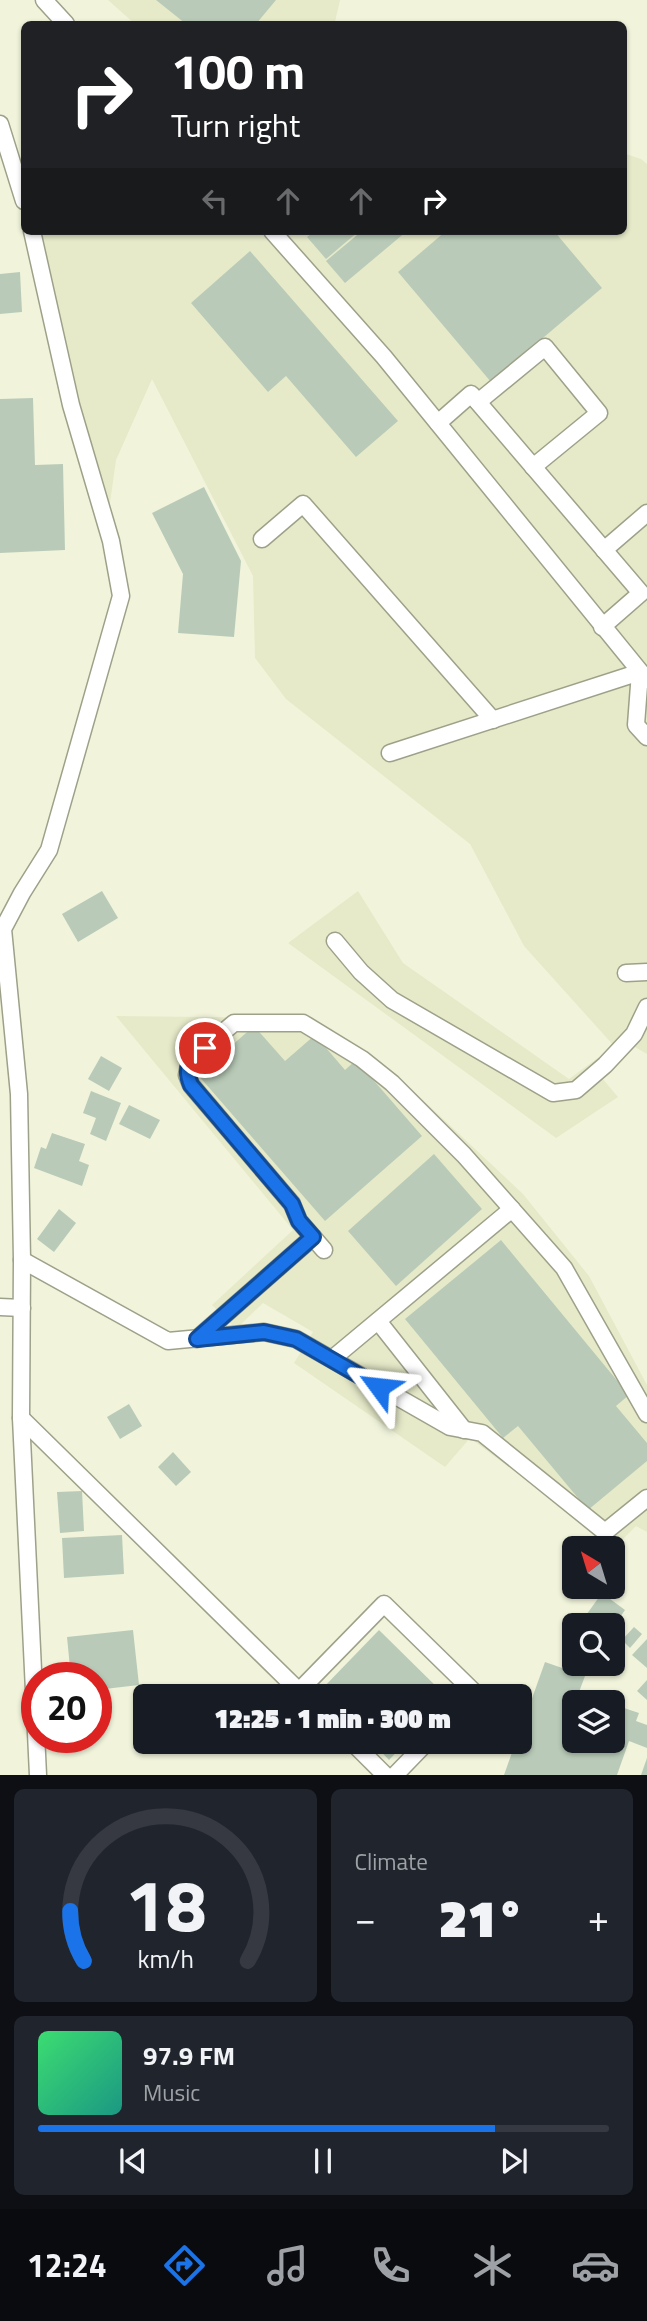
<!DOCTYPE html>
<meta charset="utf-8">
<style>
:root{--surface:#171b24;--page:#20242c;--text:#f1f3f6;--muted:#9ea1a6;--line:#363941;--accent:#1a73e8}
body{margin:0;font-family:"Titillium Web",sans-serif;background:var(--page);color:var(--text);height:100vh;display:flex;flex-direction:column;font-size:26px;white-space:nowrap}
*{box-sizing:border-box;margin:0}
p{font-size:23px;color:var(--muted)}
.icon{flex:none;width:38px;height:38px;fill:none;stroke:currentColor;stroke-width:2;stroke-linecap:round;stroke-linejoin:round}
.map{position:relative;height:1775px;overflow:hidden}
.side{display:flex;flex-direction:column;gap:14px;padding:14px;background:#0d0f14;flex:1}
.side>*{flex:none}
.top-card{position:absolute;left:21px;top:21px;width:606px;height:214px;border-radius:10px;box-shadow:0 2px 5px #0004;background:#202124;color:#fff;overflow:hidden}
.needle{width:46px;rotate:322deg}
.fabs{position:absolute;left:562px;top:1536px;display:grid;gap:14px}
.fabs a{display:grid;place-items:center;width:63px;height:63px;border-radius:10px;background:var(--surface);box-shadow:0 2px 5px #0004;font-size:35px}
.speed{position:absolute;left:21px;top:1662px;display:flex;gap:14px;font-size:35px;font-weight:700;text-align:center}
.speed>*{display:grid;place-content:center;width:91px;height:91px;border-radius:50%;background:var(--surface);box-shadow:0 2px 5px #0004;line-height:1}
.speed .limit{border:10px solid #d22;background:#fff;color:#111}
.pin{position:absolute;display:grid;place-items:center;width:60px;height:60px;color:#fff;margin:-30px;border:4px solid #fff;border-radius:50%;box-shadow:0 2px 7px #0007}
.me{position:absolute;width:77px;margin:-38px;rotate:300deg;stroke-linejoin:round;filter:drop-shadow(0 0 5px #0008)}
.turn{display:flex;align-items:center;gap:24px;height:147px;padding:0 35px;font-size:32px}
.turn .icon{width:91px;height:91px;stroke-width:2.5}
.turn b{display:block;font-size:49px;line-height:60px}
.lanes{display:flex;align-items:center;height:66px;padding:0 35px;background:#0003;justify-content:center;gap:35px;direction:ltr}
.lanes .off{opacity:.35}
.big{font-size:52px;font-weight:800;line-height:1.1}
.side .card{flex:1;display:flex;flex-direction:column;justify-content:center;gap:10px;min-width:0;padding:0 24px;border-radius:10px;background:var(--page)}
.side .dial{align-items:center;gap:0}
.dial svg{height:182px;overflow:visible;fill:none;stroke:var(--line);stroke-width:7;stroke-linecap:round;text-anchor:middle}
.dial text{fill:var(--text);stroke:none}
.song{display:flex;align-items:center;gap:21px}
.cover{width:84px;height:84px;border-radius:10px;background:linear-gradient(135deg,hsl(140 70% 55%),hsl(170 70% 35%))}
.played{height:7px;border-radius:4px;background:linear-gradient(90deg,var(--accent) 80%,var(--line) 80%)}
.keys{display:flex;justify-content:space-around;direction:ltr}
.heat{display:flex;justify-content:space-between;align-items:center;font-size:38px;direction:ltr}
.side .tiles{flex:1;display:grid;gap:14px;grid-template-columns:1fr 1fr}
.card:last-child{grid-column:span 2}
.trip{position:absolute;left:133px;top:1684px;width:399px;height:70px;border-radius:10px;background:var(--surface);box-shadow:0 2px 5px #0004;font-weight:800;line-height:70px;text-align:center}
.tab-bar{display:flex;height:112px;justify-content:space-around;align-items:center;background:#090b0e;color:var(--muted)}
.tab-bar .icon{width:49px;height:49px}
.tab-bar .current{color:var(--accent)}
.tab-bar b{font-size:32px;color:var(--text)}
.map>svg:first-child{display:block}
</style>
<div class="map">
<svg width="647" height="1775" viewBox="0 0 647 1775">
<rect width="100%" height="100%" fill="#f1f4db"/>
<!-- built -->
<g fill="#e6eac9">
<path d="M108,0H340L335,22L333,24H135Z"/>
<path d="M623,153L641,159L647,164V1054L635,1047L602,1078L618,1097L556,1138L288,943L358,891L403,963L569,1079L614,1046L524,946L470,844L286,699L255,658L253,576L152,379L116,460L109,510L83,418L41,232L623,231Z"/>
<path d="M116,1016L302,1018L392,1071L523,1194L589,1276L647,1385V1532L636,1526L615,1547L470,1438L445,1467L294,1363L313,1332L263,1303L236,1329L212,1305L293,1230Z"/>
</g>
<!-- building -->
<g fill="#b9cbb8">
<path d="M156,0H276L256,24H186Z"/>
<path d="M315,231H359L326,259L307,237Z"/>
<path d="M362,231H407L345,283L326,261Z"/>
<path d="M446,231H554L602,288L491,382L398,272Z"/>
<path d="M250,251L398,421L356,457L286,376L268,392L191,303Z"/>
<path d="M20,272L22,312L0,314V274Z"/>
<path d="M33,398L35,465L63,464L65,550L0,553V399Z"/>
<path d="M204,487L241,561L234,637L178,633L183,574L152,513Z"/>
<path d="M102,891L118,918L78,942L62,914Z"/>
<path d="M254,1026L285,1061L315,1035L345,1070L356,1060L422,1136L325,1221L198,1075Z"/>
<path d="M101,1056L122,1068L109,1091L88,1079Z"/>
<path d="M91,1091L121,1103L106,1141L90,1134L96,1118L83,1113Z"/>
<path d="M129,1105L160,1120L150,1139L119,1124Z"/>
<path d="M52,1133L85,1144L79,1161L89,1165L82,1186L34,1168L41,1147L46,1149Z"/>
<path d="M434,1154L482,1209L396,1286L348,1231Z"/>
<path d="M59,1209L76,1223L54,1252L37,1239Z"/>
<path d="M501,1240L629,1395L616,1406L647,1443V1461L588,1510L518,1426L503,1438L405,1319Z"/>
<path d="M129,1404L142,1426L120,1439L107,1417Z"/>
<path d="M173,1452L191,1472L176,1486L158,1467Z"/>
<path d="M82,1491L84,1531L60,1533L57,1492Z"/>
<path d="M122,1535L124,1574L64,1578L62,1538Z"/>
<path d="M602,1593L625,1610L614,1626H595L584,1618Z"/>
<path d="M634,1627L642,1634L630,1648L622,1640Z"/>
<path d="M133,1630L139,1685L96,1690V1678H71L67,1637Z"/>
<path d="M379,1630L446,1696H324L320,1691Z"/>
<path d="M647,1639V1668L632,1655Z"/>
<path d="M545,1662L585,1676L579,1692L608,1702L574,1703V1741H612V1704L639,1713L636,1721L647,1725V1748L629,1741L617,1775H504L516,1741H520V1732Z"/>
<path d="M647,1680V1700L637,1691Z"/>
<path d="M55,1738H69L70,1749L56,1750Z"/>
<path d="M371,1741H407L389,1760Z"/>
<path d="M647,1758V1775H641Z"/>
</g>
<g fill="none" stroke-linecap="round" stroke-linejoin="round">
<defs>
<g id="minor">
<path d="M44,0L66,24"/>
<path d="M0,124L24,201"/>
<path d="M32,231L71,405L111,541L121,596L49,850L22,893L3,929L19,1094L22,1260L21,1418L38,1775"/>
<path d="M272,231L384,357L647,680"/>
<path d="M478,402L545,347L599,413L533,467"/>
<path d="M438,423L471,394L641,593L602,627"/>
<path d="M262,539L303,504L493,720"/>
<path d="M604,550L647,513"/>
<path d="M390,753L640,672L636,725L647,737"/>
<path d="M335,941L361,972L392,1000L553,1093L576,1090L605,1065L634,1034L647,1007"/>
<path d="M626,973L647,972"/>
<path d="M324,1250L299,1221L292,1204L191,1085L187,1075L190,1060L234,1023H303L362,1059L392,1083L464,1155L564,1268L647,1414"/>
<path d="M22,1260L168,1341L264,1332L296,1339L450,1427L482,1433L605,1532L647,1498"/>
<path d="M0,1307L22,1308"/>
<path d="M378,1321L464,1430"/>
<path d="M197,1339L313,1237"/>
<path d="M332,1359L512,1209"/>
<path d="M21,1418L304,1696"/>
<path d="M299,1691L384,1604L475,1693L473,1696"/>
<path d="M351,1741L385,1775"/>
<path d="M395,1775L428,1741"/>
</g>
</defs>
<!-- minor casing -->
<use href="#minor" stroke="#9ea189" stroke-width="19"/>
<!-- minor -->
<use href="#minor" stroke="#fff" stroke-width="16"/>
</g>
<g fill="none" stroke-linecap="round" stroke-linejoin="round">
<defs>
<path id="route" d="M205,1048C191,1060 183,1066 191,1085L292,1204L299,1221L313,1237L197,1339L264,1332L296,1339L379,1387"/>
</defs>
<!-- route casing -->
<use href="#route" stroke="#114b97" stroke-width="18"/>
<!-- route -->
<use href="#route" stroke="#1a73e8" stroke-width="12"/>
</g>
</svg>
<div class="fabs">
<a><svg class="needle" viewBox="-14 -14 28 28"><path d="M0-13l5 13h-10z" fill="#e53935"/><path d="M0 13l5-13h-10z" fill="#9ea1a6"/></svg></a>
<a><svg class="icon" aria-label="search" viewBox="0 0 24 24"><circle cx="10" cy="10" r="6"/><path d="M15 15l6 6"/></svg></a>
<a><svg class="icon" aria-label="layers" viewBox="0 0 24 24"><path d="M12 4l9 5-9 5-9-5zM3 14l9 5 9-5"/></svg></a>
</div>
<div class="speed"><div class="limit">20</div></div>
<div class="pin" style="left:205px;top:1048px;background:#d93025"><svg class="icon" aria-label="arrive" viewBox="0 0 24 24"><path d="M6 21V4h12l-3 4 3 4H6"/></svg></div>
<svg class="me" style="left:379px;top:1387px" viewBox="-20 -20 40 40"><path d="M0-17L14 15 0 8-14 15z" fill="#1a73e8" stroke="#fff" stroke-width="4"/></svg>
<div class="trip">12:25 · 1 min · 300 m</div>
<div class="top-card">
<div class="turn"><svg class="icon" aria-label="right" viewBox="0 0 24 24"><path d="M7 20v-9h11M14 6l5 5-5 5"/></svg><div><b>100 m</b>Turn right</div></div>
<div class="lanes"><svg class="icon off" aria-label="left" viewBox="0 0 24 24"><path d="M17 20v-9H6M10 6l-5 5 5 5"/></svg><svg class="icon off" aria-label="ahead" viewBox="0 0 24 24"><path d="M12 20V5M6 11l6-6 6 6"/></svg><svg class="icon off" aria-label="ahead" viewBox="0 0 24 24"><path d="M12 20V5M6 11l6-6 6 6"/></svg><svg class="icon" aria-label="right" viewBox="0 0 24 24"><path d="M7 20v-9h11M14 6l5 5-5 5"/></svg></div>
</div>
</div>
<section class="side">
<div class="tiles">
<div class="card dial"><svg viewBox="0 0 100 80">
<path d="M14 69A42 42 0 1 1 86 69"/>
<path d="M14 69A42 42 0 0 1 8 47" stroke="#1a73e8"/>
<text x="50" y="56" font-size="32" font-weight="700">18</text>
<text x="50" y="72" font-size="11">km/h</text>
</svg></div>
<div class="card"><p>Climate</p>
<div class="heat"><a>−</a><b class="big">21°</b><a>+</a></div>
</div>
<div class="card">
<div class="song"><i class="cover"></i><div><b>97.9 FM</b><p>Music</p></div></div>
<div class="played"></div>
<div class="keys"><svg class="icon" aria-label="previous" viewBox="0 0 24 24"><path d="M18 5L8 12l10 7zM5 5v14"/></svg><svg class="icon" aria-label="pause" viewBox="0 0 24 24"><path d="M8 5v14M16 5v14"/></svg><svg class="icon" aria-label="next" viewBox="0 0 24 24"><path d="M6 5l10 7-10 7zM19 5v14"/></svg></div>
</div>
</div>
</section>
<nav class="tab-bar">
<b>12:24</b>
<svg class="icon current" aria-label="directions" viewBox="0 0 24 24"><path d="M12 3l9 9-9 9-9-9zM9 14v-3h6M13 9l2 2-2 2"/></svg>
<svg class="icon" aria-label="music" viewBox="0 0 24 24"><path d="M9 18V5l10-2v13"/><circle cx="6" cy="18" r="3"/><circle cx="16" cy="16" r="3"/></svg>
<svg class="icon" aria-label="phone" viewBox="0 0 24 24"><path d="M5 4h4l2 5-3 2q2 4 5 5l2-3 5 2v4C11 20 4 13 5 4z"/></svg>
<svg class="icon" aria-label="climate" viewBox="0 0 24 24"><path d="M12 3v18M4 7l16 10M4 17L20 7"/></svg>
<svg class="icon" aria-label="car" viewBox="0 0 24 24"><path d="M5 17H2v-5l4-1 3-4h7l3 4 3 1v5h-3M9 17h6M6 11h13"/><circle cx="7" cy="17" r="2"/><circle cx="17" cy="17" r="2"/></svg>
</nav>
